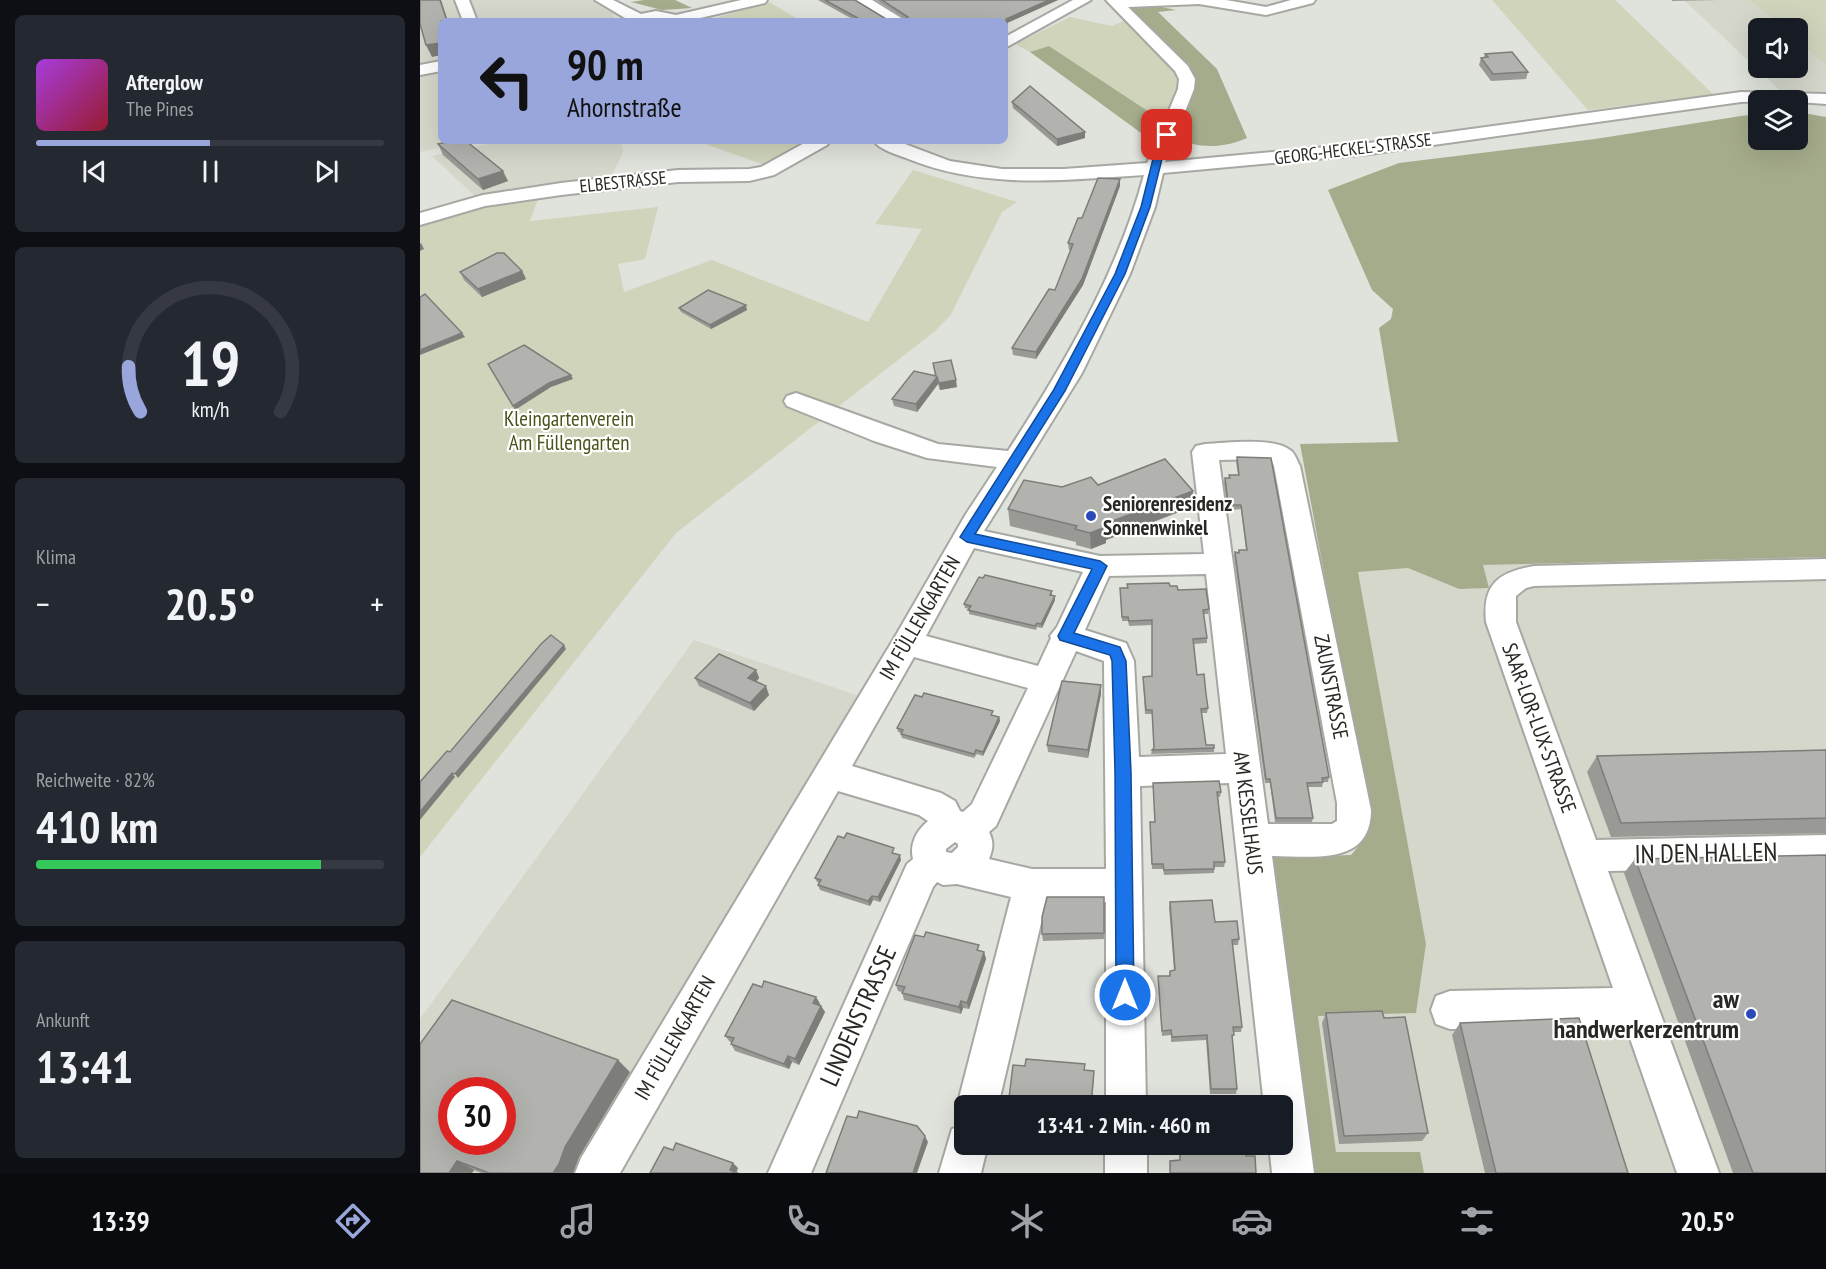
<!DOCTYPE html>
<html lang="de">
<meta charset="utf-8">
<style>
:root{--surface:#171b24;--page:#242831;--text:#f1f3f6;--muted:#9ea1a6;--line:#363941;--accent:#98a6db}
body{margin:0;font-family:"PT Sans Narrow",sans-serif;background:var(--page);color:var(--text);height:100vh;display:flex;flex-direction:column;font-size:22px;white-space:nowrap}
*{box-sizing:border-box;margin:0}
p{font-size:20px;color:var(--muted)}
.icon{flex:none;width:33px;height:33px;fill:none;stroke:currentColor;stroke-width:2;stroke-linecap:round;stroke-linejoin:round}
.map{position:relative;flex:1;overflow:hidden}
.sheet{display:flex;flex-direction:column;gap:15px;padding:15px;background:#0d0f14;width:420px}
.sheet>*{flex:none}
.guide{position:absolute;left:18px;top:18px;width:570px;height:126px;border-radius:9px;box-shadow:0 6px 24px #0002;background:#98a6db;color:#111;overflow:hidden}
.buttons{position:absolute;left:1328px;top:18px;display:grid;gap:12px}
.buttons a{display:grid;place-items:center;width:60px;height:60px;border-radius:9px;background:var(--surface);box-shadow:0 6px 24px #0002;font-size:30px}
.speed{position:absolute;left:18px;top:1077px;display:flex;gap:12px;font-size:30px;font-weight:700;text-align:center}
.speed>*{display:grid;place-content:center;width:78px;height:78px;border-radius:50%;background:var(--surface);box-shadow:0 6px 24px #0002;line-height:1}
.speed .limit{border:9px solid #d22;background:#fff;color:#111}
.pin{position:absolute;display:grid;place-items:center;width:51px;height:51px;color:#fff;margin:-26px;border-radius:12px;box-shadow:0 3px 9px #0006}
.me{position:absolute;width:66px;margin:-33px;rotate:0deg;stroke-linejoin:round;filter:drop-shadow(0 0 4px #0008)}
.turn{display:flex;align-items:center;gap:21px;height:126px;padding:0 30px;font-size:27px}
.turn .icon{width:78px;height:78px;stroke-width:2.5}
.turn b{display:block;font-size:42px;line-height:51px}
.big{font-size:45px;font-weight:700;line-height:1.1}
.sheet .widget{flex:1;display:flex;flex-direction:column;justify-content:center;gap:9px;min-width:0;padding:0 21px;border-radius:9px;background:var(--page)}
.sheet .dial{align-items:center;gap:0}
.dial svg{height:156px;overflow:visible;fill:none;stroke:var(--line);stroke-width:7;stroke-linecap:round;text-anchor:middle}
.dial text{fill:var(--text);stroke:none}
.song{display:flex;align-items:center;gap:18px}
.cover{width:72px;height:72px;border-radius:9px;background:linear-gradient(135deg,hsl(280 70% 55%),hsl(350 70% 35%))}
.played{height:6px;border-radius:3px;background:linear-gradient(90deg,var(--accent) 50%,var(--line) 50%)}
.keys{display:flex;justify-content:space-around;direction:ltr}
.heat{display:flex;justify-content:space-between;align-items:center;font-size:33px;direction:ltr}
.charge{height:9px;border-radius:4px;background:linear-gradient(90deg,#34c759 82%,var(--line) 0)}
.trip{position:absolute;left:534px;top:1095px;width:339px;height:60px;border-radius:9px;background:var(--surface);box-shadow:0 6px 24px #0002;font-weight:700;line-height:60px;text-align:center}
.tab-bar{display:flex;height:96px;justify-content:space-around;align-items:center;background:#090b0e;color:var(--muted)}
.tab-bar .icon{width:42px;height:42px}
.tab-bar .selected{color:var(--accent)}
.tab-bar b{font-size:27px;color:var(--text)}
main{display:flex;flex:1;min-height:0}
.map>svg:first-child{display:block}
</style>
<main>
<section class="sheet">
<div class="widget">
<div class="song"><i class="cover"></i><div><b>Afterglow</b><p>The Pines</p></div></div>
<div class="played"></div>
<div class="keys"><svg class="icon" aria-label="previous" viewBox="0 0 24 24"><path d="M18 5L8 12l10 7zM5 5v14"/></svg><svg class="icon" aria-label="pause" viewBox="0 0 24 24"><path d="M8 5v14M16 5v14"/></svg><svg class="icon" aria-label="next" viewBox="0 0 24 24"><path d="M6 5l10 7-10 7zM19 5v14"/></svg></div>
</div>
<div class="widget dial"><svg viewBox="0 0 100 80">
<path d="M14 69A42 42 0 1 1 86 69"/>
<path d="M14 69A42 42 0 0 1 8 46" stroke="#98a6db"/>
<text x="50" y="56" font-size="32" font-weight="700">19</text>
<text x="50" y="72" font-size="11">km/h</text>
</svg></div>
<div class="widget"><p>Klima</p>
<div class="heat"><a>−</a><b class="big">20.5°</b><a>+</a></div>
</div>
<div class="widget"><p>Reichweite · 82%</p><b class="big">410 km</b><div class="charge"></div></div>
<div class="widget"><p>Ankunft</p><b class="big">13:41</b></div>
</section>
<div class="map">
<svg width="1406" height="1173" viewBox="0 0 1406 1173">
<rect width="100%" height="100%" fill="#e0e2dc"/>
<!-- built -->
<g fill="#d4d7ca" fill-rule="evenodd">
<path d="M0,0H171L193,14L195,21H21V141H50L0,152Z"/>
<path d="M1264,0H1331L1364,28H1338V68H1377V40L1406,64V97L1363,93Z"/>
<path d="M82,141H199L204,150L189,181L57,198L12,156Z"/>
<path d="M1406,557V1173H1004L999,1152H916L898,1015L996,1013L1006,944L938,572L988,568L1039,589L1069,588L1062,565Z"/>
<path d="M274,640L445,698L166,1173H0V1019ZM32,1090H82V1142H32Z"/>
</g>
<!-- green -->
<g fill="#cfd4bb">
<path d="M1072,0H1195L1294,95L1168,110Z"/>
<path d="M1330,0H1406V65L1377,40V28H1364Z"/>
<path d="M349,2L381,21H286Z"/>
<path d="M650,17L692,26L706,20L756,71C765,88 751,105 743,121L629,46L610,52L596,44Z"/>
<path d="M277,141H386L345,165Z"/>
<path d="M493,170L597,202L582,212L530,316L514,332L256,533L0,857V222L28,212L120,194L110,221L238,207L225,259L198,264L204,292L292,260L448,322L502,229L455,224Z"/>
</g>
<!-- forest -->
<g fill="#a5ac8b">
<path d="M224,0H255L272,8L242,10L211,2Z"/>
<path d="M728,4L756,10L738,12L797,69L827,138C803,149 775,149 753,136L772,90L704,6H715L717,8L719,7L718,5Z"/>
<path d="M629,46L743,121L736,137L728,138L610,52Z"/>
<path d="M1377,112L1406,117V557L1063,565L1069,588L1039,589L988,568L938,572L1006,944L996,1013L898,1016L916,1152H1000L1004,1173H895L854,858L931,855L946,837L950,820L880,444L978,442L959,328L971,319L973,309L952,290L908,190L979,163L1175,139L1321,116L1338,114V140H1377Z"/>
</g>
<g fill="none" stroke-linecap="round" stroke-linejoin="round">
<defs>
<g id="minor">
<path d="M35,0H49L57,21H43Z"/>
<path d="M175,0H193L221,14L236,11L256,15L321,0H347L345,3L267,21H202L205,18Z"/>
<path d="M434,0H452L486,21H468Z"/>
<path d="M653,0H671L585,48V37Z"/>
<path d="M686,0H806L846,7L871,0H895L893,3L846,15L779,4L708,7L768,66L775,79L774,89L745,162L949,143L1321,92L1406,94V104L1377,102V100L1321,102L949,154L743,173L735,207L710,274L662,373L564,531L680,556L784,554L772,452L776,446L785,444C806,443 853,437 870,450C875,453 877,461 880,466L951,810C951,867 891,856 852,856L894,1173H852L849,1144H862V1106H844L809,783L720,786L726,1106H686V902H626L578,1106H544V1121L543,1120L537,1106L591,897L537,884L523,885L517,882L513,887L391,1173H348L487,864L493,859C489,844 497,830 508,821L499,815L418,791L200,1173H155L161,1158L476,635L546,514L577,467L507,458L454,441L367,406L364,401L367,396L376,393L518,444L588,451C644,364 697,275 724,175C643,180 563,190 486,158C476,154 460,150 454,141H477L530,161L582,169H644L727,163L758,89L759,79L755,71ZM847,459L852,461L854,466L917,803V821L912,824H848L799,460ZM554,548L663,572L637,627L630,636L631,638L618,666L506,636ZM786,574L806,754L719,757L714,661L706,643L665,630L689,576ZM656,651L684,661L686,869H612L569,859C573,849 574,842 569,832L576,826ZM494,657L608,688L552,804L543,812L540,811L535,801L521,793L432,766ZM535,842L538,844V847L532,853L526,852V849Z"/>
<path d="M21,61V71L0,75V65Z"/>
<path d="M388,141H410L407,145L354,175L329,181L258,182L141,195L65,206L0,225V213L63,195L141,183L258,170L329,169L341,167Z"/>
<path d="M1406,559V579L1114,586L1106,588L1096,596V622L1176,840L1406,835V867L1188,871L1299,1173H1257L1206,1027L1030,1029L1016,1024L1011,1010L1016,996L1030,991L1193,988L1066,622C1062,584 1079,572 1114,566Z"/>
<path d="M544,1124V1144H568L561,1173H519L532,1129Z"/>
<rect x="685" y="1144" width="42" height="29"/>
</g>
</defs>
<!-- minor casing -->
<use href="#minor" stroke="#a7a8a3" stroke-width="4"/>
<!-- minor -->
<use href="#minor" fill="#fff" fill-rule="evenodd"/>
</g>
<!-- wall -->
<g fill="#999a96">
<path d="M398,0H435L466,19H486L456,0H638L587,23L588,27L585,28V21H436Z"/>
<path d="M1252,0H1298L1252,1Z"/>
<path d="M1065,54L1108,72L1106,79L1071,81L1059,65L1061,58L1064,57Z"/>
<path d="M592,102L665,138L637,146L593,108Z"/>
<path d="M18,144L88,181L63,190L23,155Z"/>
<path d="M700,186L663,285L616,359L593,355L592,348L635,290L651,250H649L648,243L662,218Z"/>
<path d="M102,271L106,279L62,297L44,280L40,272Z"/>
<path d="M259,308L327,310L291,329L261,312Z"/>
<path d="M513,363L537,387L520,390L518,384L497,412L474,406L472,399L515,376Z"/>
<path d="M817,457L909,777L908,782H903L902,787H888L893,818L892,822H855L850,783H845L814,556L815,552L818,553L819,550H826L821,509L811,510V506H807L804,483L805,478H809V475H818L816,462Z"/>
<path d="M678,485L773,491L772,507L686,540V543L671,549L656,545V542L590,526L588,509L642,487Z"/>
<path d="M750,586L789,609L788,614H783L787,638V643L774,644L777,675L788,708L787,713H781L786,745L794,748V752L731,754L732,750L734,748L732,714H725L723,682V677L732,676V625L709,626L708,621H702L700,588Z"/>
<path d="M632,591V595L635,596V600L622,628L617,627L616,630L549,614V609L545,608L544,604Z"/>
<path d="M336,670L339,678L336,682L349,695L334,711L279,686L275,678Z"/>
<path d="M681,694L668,758L628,752L627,745Z"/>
<path d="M574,715V716L579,717L580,721L563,756L557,754L554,758L482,738L481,734V733L478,732L477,728Z"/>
<path d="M1406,750V833L1191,837L1167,772L1177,756Z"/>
<path d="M733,788L801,792L800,797H798L805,862L804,867H794V873L744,875L743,869H732L730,827L735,822Z"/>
<path d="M476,853L475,854L481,860L460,902L453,900L450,906L400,890L398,885L399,883L397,882L395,878Z"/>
<path d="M1215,859L1406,1173H1313L1204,873Z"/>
<path d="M684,897V939L623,941L622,934Z"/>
<path d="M750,902L795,922L819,939L818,945H812L822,1027L821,1032H813L812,1040L817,1089L816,1094H790L786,1040L751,1042V1035L742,1036L738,976H749L750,971L754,970L749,908Z"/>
<path d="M560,951L564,952L566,959L549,1009L543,1008L541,1014L484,1000L482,992L478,991L476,985Z"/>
<path d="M342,987L396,997L400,1004L399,1005L401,1006L405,1012L379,1065L372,1062L369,1069L315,1051L311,1044L312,1042H310L305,1036Z"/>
<path d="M906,1013L964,1018L1008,1133L1002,1141L919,1144L902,1023Z"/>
<path d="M1040,1023L1208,1173H1065L1032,1035Z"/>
<path d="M210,1072L159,1157L153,1173H61L54,1170L52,1173H0Z"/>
</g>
<!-- shaded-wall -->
<g fill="#7d7d7a">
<path d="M20,0H21L28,21H27Z"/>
<path d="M629,0H638L587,23L586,19Z"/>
<path d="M21,43V55L12,57L6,45Z"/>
<path d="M665,132V138L637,146V139Z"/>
<path d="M83,171L88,181L63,190L58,179Z"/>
<path d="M700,179V186L663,285L616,359V352Z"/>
<path d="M1,243L4,249L0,251V244Z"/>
<path d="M102,271L106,279L62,297L58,289Z"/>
<path d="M326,305L327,310L291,329L290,325Z"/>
<path d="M42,333L45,337L0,355V350Z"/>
<path d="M151,375L153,379L131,387L95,410L93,406L129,383Z"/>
<path d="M517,377L518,384L497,412L496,404Z"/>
<path d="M536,380L537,387L520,390L519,383Z"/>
<path d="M773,491L772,507L686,540V543L671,549L670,533L684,524Z"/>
<path d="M635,596V600L622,628L621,624Z"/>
<path d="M144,645L146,649L38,778L35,774Z"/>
<path d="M336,670L339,678L331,687L328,678Z"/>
<path d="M681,685V694L668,758V750Z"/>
<path d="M346,686L349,695L334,711L330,703Z"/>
<path d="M579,717L580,721L563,756V752Z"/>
<path d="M32,773L35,777L0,820V812Z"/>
<path d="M480,855L481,860L460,902L458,897Z"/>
<path d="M452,896L453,900L450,906L448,901Z"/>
<path d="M564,952L566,959L549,1009L547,1003Z"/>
<path d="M396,997L400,1004L397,1010L393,1003Z"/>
<path d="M541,1001L543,1008L541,1014L539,1007Z"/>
<path d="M401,1006L405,1012L379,1065L375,1059Z"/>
<path d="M368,1056L372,1062L369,1069L364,1064Z"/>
<path d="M198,1060L210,1072L159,1157L153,1173H133L145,1147Z"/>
<path d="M674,1071L672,1106H671Z"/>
<path d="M505,1136L508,1142L497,1173H493Z"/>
<path d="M37,1161L54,1170L52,1173H29Z"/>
<path d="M313,1163L318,1168L316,1173L310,1170Z"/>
</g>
<!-- building -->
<g fill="#b2b3ae" stroke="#7d7d7a" stroke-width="1.5" fill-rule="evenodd">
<path d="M0,0H20L27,21H21V43L6,45L0,24Z"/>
<path d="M405,0H435L466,19H485L488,17L462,0H629L586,19L587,23L585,24V21H443Z"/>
<path d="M1092,52L1108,72L1073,74L1061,58L1068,57L1065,54Z"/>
<path d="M610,86L665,132L637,139L592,102Z"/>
<path d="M33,141H46L83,171L58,179L18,144Z"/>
<path d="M678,178L700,179L662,279L616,352L592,348L629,289L635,290L653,244L648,243L658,218H662Z"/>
<path d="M77,253H84L102,271L58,289L40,272Z"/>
<path d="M288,290L326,305L290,325L259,308Z"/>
<path d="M5,294L42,333L0,350V297Z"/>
<path d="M104,345L151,375L129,383L93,406L68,364Z"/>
<path d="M531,360L536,380L519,383L517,377L496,404L472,399L494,371L516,376L513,363Z"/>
<path d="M817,457L851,458L909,777L902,778L903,782L887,783L893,818H856L850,779H846L815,552L819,553V550H827L821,505H812L811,501L808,502L805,478H810L809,475H819Z"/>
<path d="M745,459L773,491L684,524L686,527L670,533L655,529L657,526L588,509L604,480L642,487L671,477L678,485Z"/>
<path d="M565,575L632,591L630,595L635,596L621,624L617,623L615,626L548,610L551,606L544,604L559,577L563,578Z"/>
<path d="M749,583L750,586H757L758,590L786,589L789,609L783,610L787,638L773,639L777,675L784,674L786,694L788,708L781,709L786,745H794V748L732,750L734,748L732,710H726L723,677L732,676V620L709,621L708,617H702L700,588H708L707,584Z"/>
<path d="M131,635L144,645L35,774L32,773L0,812V782L27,751L30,752L121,644Z"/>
<path d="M299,654L336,670L328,678L346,686L330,703L275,678Z"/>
<path d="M642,681L681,685L668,750L627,745Z"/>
<path d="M504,693L573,711L571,715L579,717L563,752L556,750L554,754L481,734L483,730L477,728L495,695L502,697Z"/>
<path d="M1406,750V818L1201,823L1177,756Z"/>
<path d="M799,781L801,792H797L805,862H794V869H788L744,870L743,864H732L730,822H735L733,783Z"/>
<path d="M427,833L474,848L472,853L480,855L458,897L452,896L448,901L398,885L401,880L395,878L418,836L424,838Z"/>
<path d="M1406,855V1173H1333L1215,859Z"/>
<path d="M627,897H684V933L622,934V917Z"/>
<path d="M792,900L795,922L817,921L819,939L812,940L822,1027H813L814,1035H812L817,1089H791L787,1035L752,1037L751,1030L742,1031L738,976H750V971L755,970L750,902Z"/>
<path d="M506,932L559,945L557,950L564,952L547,1003L541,1001L539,1007L482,993L485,987L476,985L495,935L504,937Z"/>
<path d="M344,981L396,997L393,1003L401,1006L375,1059L368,1056L364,1064L311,1044L314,1038L305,1036L333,984L342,987Z"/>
<path d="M32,1000L198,1060L145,1147L139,1164L133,1173H69L37,1161L29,1173H0V1044ZM32,1090H82V1142H32Z"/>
<path d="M962,1011L964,1018L985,1017L1008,1133L924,1136L906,1013Z"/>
<path d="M1159,1018L1208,1173H1076L1040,1023Z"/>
<path d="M606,1059L665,1064L664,1070L674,1071L671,1106H588L593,1065L605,1066Z"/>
<path d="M439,1111L497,1126L505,1136L493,1173H406L427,1116L437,1118Z"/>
<path d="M256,1143L313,1163L310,1170L318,1173H230L244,1147L253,1150Z"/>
<path d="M825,1149L826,1156H835L836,1173H750V1161L760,1160V1153Z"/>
</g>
<!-- route -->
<path fill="#1a73e8" stroke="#114b97" stroke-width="1.5" d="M744,133L751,135L743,155L730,207L705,274L645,391L555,534L680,561L687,566L654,633L700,647L706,661L711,772L714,995L711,1002L705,1004L699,1002L696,995L695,772L692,661L690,655L640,640L638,636L672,569L547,542L540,537L633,391L695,274L721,207L734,155Z"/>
<!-- markers -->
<g fill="#2c49b9" stroke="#fffffe" stroke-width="2">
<circle cx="671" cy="516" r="6"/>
<circle cx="1331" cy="1014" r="6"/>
</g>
<g text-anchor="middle" stroke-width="4.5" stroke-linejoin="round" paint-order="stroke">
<!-- far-street labels -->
<g font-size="18" fill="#282927" stroke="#fffffe">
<text transform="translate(933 149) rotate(-7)" y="6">GEORG-HECKEL-STRASSE</text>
<text transform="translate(203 182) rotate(-6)" y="6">ELBESTRASSE</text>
</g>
<!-- park labels -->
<g font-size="21" fill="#4a531c" stroke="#fffffe">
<text x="149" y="426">Kleingartenverein<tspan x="149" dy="24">Am Füllengarten</tspan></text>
</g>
<!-- poi labels -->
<g font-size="21" font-weight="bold" fill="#282927" stroke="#fffffe" text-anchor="start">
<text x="683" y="511">Seniorenresidenz<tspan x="683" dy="24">Sonnenwinkel</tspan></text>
</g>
<!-- street labels -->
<g font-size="21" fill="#282927" stroke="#fffffe">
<text transform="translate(500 618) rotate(-60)" y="7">IM FÜLLENGARTEN</text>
<text transform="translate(911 687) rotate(79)" y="7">ZAUNSTRASSE</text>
<text transform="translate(1119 728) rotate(70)" y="7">SAAR-LOR-LUX-STRASSE</text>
<text transform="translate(828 813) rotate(83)" y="7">AM KESSELHAUS</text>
<text transform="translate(255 1038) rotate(-60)" y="7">IM FÜLLENGARTEN</text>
</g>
<!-- near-street labels -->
<g font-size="26" fill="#282927" stroke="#fffffe">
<text transform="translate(1286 853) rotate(-1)" y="9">IN DEN HALLEN</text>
<text transform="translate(438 1016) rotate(-66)" y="9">LINDENSTRASSE</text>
</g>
<!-- near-poi labels -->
<g font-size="26" font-weight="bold" fill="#282927" stroke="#fffffe" text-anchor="end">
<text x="1319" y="1008">aw<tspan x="1319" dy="30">handwerkerzentrum</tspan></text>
</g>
</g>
</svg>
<div class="buttons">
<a><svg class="icon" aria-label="sound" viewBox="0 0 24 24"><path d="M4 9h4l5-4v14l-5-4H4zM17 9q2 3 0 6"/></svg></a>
<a><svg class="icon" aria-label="layers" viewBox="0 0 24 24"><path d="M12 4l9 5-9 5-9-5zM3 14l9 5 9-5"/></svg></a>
</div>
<div class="speed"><div class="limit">30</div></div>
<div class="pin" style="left:747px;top:135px;background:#d93025"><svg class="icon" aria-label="arrive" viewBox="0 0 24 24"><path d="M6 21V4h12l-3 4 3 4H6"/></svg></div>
<svg class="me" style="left:705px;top:995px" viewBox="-20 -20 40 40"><circle r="17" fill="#1a73e8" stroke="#fff" stroke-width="3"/><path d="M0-11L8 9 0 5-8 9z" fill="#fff"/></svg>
<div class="trip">13:41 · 2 Min. · 460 m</div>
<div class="guide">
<div class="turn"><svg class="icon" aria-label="left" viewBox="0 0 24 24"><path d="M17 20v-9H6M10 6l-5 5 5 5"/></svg><div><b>90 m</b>Ahornstraße</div></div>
</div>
</div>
</main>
<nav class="tab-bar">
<b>13:39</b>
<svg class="icon selected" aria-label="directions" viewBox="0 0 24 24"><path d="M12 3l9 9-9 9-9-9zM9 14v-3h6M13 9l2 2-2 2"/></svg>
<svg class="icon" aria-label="music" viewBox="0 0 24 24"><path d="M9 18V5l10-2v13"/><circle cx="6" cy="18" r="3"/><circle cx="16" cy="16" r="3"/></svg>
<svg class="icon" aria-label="phone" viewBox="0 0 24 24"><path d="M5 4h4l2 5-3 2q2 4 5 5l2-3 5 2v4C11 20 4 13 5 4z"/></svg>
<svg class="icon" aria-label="climate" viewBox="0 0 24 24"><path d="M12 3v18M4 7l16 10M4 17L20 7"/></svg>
<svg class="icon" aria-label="car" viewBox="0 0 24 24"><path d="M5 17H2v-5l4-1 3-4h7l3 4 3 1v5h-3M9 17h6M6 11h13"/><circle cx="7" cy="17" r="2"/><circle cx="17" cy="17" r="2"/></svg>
<svg class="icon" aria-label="filters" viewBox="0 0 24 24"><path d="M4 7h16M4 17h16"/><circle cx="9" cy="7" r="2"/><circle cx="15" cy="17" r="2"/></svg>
<b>20.5°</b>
</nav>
